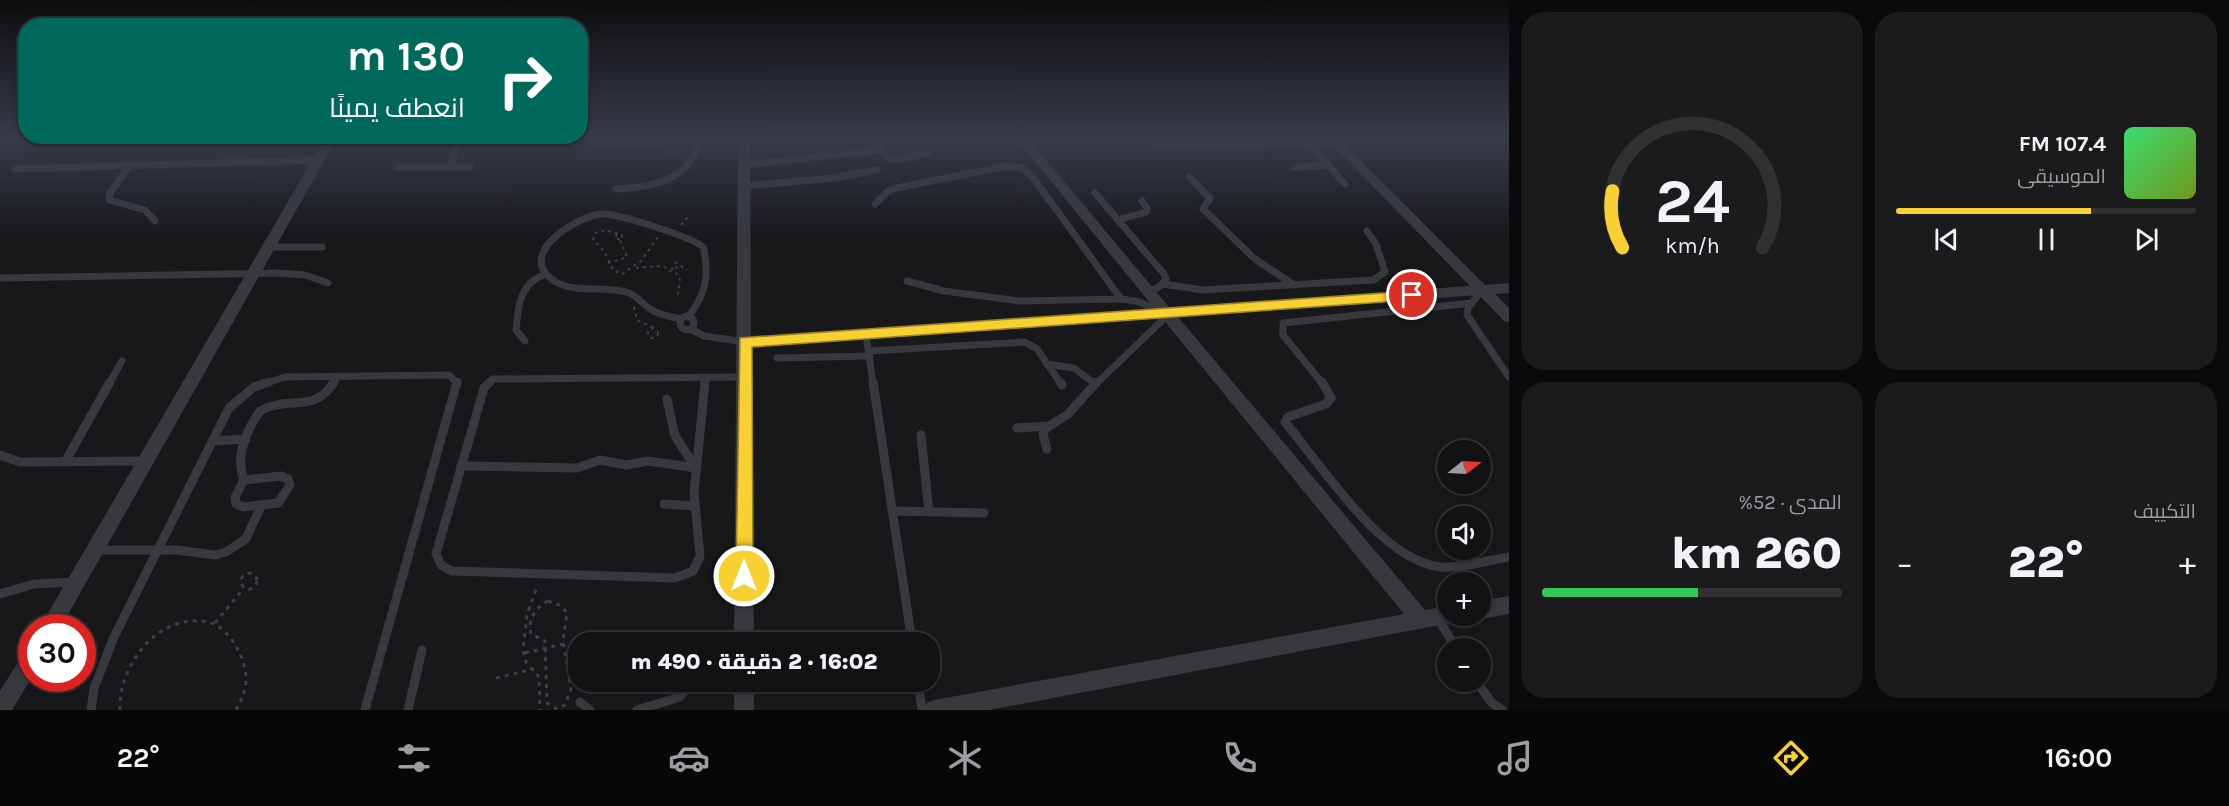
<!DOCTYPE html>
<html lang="ar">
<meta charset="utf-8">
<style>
:root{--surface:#121114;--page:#1b1a1d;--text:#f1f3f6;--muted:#9c9da0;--line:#313134;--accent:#f8d031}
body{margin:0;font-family:Karla,Cairo,sans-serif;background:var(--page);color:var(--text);direction:rtl;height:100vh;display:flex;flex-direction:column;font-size:22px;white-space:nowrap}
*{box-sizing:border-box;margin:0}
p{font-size:20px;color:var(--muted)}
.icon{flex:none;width:33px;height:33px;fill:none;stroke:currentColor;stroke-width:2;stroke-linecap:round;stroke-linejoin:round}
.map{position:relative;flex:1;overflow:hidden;direction:ltr}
.sheet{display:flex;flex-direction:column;gap:12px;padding:12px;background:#0a090b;width:720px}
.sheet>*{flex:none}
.guide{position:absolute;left:18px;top:18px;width:570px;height:126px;border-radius:24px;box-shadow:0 3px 9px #0003,0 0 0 2px var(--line);direction:rtl;background:#00695c;color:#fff;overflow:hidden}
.needle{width:39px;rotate:72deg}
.tools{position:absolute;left:1437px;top:440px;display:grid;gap:12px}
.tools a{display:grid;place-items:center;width:54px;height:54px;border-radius:50%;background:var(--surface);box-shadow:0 3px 9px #0003,0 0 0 2px var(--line);font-size:30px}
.speed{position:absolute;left:18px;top:614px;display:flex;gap:12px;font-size:30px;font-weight:700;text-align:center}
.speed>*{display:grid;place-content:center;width:78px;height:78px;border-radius:50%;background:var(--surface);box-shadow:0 3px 9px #0003,0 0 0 2px var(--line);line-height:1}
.speed .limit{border:9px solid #d22;background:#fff;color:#111}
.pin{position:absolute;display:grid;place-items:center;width:51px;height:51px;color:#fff;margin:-26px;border:3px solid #fff;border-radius:50%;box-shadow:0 2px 6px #0007}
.me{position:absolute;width:66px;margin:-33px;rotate:0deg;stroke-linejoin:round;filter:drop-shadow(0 0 4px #0008)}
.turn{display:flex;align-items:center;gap:21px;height:126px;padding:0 24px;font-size:27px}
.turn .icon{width:78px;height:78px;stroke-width:2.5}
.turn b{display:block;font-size:42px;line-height:51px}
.big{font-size:45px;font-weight:800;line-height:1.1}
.sheet .widget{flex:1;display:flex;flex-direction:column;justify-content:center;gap:9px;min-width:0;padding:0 21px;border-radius:24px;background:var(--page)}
.sheet .dial{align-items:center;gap:0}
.dial svg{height:156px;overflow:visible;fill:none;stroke:var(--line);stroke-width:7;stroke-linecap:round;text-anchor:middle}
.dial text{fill:var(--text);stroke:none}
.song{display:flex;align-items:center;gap:18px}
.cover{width:72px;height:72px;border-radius:9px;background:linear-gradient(135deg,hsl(140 70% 55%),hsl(80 70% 35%))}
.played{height:6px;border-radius:3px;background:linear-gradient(90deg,var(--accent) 65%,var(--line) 65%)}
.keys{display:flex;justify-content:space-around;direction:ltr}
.heat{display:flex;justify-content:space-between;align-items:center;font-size:33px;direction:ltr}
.charge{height:9px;border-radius:4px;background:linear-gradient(90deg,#34c759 52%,var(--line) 0)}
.sheet .tiles{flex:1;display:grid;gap:12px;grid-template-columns:repeat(2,1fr)}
.trip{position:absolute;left:568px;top:632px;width:372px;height:60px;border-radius:24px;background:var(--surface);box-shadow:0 3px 9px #0003,0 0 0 2px var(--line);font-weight:800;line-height:60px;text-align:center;direction:rtl}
.menu{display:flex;height:96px;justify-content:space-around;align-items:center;background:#070708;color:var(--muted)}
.menu .icon{width:42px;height:42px}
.menu .on{color:var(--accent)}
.menu b{font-size:27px;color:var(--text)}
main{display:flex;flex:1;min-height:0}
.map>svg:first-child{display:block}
</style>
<main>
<section class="sheet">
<div class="tiles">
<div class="widget">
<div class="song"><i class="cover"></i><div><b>107.4 FM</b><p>الموسيقى</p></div></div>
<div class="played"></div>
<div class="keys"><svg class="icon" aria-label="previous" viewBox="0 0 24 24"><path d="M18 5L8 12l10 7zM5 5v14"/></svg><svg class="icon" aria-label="pause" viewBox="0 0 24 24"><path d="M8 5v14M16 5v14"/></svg><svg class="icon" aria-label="next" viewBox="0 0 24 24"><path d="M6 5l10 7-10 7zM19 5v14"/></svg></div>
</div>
<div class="widget dial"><svg viewBox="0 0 100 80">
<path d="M14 69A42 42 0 1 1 86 69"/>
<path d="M14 69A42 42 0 0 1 9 40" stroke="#f8d031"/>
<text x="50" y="56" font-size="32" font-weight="700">24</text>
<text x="50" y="72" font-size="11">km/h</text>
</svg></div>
<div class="widget"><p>التكييف</p>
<div class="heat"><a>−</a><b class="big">22°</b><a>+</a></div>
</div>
<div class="widget"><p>المدى · 52%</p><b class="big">260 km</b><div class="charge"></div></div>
</div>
</section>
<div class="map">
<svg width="1509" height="710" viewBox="0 0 1509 710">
<rect width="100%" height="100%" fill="#18171a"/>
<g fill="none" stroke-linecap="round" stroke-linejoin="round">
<!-- path-far1 -->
<g stroke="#3e3f46" stroke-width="2" stroke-dasharray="3 4" stroke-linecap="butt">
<path d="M671,152L684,153"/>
<path d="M681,225L691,214"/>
<path d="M617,234L615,239H622V235L606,230L595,233L593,239L605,253L613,270L622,274L641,261L658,237"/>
<path d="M675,262L687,270"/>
<path d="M608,263L627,257L620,240"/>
<path d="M636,268L658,266L674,269L680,280L678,295"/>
<path d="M669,272L679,266"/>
<path d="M634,307L637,320L656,329"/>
<circle cx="653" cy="333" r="5"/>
</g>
<!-- path -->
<g stroke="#3e3f46" stroke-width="3" stroke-dasharray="4 5" stroke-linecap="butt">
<circle cx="249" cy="581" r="8"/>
<path d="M536,590L527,614L523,650L526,662L539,677L540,710"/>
<path d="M548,601L562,606L567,613L563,641L571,689L565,705L557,709L547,703L545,641L531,634C527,620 536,607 548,601Z"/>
<path d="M215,623L244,588"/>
<path d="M525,653L563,644"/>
<path d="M496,678L534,669"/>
<path d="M120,710C118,666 158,612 208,622C229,626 247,660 246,680C246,691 241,701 236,710"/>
</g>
<!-- service-far1 -->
<g stroke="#38393f" stroke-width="7">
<path d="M873,138L889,158L901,159L927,153"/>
<path d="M571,141H702"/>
<path d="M1308,143L1345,184"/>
<path d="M1156,146L1337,145"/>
<path d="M130,165L110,193L109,200L145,210L155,221"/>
<path d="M745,165L879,150"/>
<path d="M398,167H470"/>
<path d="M451,167L457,138"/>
<path d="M1295,167L1328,165"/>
<path d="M15,169L319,160"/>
<path d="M1189,177L1210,198L1203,209L1255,259L1294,285"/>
<path d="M744,186L833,178L877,170"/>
<path d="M616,189C656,187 689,180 702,138"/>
<path d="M1095,193L1164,274L1166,279L1159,287L1149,291"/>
<path d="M875,204L887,192L896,188L1007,166L1022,168L1032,176L1121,299"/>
<path d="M1118,220L1146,212L1147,208L1142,201"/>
<path d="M269,247H322"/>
<path d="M0,278L278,273L305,275L328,283"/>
<path d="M907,281L944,291L1020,301L1121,299L1136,301L1169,314L1096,384"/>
<path d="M1164,284L1202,290L1373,280L1385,272L1376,244L1367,231"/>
<path d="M1482,290L1468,308L1467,315L1509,377"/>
<circle cx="687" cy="323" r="7"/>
<path d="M681,319C671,317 659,315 650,309C642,304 638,296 629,293C606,285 578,294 556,282C514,257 572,219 599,214C614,212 692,237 703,247C710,274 706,295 688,317"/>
<path d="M690,329L704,336L745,342"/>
<path d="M866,334L873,384"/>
<path d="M525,341L516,330C518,306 520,282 546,274"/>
<path d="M869,351L1025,342L1037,349L1061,384"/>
<path d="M777,358L870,356"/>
<path d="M1047,364L1074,368L1095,384"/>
<path d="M109,384L122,361"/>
<path d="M264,384L285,377L449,375L458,384"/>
<path d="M333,384L338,376"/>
<path d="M488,384L493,379L745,377"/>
<path d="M704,384L705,378"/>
<path d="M1323,384L1283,335V323L1472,303"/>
</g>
<!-- service -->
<g stroke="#38393f" stroke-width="9">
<path d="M490,382L484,388L436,554L441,565L452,571L675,578L693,571L700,556L694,493L705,382"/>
<path d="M873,382L912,642"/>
<path d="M1060,382L1062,385"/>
<path d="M1093,382L1095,384"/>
<path d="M1322,382L1331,398L1326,404L1288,417L1285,422C1322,466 1381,560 1440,567C1461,569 1488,560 1509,557"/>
<path d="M667,399L675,436L696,468"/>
<path d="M1017,428L1049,426"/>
<path d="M921,435L929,512"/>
<path d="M213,441L246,439"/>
<path d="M1047,449L1043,434L1045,429L1068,414L1097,382"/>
<path d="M0,455L20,462L146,461"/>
<path d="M65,462L110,382"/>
<path d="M461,466L577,468L600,460L626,465L648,461L696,468"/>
<path d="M281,476L288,479L290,485L278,503L244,507L236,504L235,497L244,480Z"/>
<path d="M244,480C235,456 246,431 260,411C289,395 314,414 334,382"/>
<path d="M664,504L693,506"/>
<path d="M892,511L984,513"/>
<path d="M96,550H177L215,555L226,552L246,539L261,506"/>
<path d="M0,594L34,584L75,582"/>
<path d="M1437,617L1456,648"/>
<path d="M918,681L922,710"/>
<path d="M1476,681L1492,703L1502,710"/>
<path d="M580,702L590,710"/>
<path d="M91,710L94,688L114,637L229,408L254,387L269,382"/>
<path d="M365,710L457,382"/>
<path d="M408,710L422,650"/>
<path d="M637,710L680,697L692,681"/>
</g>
<!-- minor -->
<g fill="#38393f" fill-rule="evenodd">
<path d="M325,138H337L61,627H40Z"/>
<path d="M738,138H750L751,336L1154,308L1016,138H1028L1169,307L1470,286L1326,138H1338L1485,285L1509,283V293L1495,294L1509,308V322L1504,321L1479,295L1178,317L1425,610L1448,606V615H1459L1456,622L989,710H924L927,703L934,700L1404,614L1162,318L751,347L754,642H734Z"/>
<path d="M1509,596V614L1480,619L1473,616L1480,615V601Z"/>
<path d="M32,648V677L12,710H0V691L25,651Z"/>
<rect x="734" y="681" width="20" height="29"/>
</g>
</g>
<!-- sky -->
<linearGradient id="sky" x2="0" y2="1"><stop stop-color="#0d0d0e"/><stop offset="0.58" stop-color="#373c49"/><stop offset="1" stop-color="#373c49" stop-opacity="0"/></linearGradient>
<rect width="1509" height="238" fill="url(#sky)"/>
<!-- route -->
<path fill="#f8d031" stroke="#a18720" stroke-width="1.5" d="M1412,291L1418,295L1412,300L752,347L753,576L750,581L744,584L738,581L736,576L740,338Z"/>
</svg>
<div class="tools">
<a><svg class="needle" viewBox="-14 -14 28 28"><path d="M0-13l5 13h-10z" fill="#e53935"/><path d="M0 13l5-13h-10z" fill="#9c9da0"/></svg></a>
<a><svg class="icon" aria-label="sound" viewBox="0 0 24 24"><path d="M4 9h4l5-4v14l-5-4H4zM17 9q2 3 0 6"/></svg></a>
<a>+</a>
<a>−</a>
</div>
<div class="speed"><div class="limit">30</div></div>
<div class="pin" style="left:1412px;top:295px;background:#d93025"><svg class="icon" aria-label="arrive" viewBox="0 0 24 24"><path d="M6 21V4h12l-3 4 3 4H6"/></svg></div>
<svg class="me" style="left:744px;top:576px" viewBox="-20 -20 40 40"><circle r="17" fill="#f8d031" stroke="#fff" stroke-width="3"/><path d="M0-11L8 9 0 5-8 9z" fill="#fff"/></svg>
<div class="trip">16:02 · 2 دقيقة · 490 m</div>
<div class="guide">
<div class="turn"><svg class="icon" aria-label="right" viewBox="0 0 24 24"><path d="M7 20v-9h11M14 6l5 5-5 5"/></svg><div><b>130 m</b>انعطف يمينًا</div></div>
</div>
</div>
</main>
<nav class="menu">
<b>16:00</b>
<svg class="icon on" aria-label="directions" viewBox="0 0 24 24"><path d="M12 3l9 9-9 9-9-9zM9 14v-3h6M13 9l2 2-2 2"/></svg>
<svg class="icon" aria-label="music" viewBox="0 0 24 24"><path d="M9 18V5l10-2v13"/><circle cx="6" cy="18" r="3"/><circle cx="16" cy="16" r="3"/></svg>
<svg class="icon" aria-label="phone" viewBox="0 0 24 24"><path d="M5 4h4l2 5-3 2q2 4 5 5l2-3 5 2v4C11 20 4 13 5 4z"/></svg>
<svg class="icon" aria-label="climate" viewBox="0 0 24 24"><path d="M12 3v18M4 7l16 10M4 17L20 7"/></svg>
<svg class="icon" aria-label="car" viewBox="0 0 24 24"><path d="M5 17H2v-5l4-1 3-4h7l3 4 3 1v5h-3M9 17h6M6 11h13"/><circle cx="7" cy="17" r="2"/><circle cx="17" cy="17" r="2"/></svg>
<svg class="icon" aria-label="filters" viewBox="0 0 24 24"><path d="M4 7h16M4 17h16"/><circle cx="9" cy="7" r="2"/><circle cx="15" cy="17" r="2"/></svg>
<b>22°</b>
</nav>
